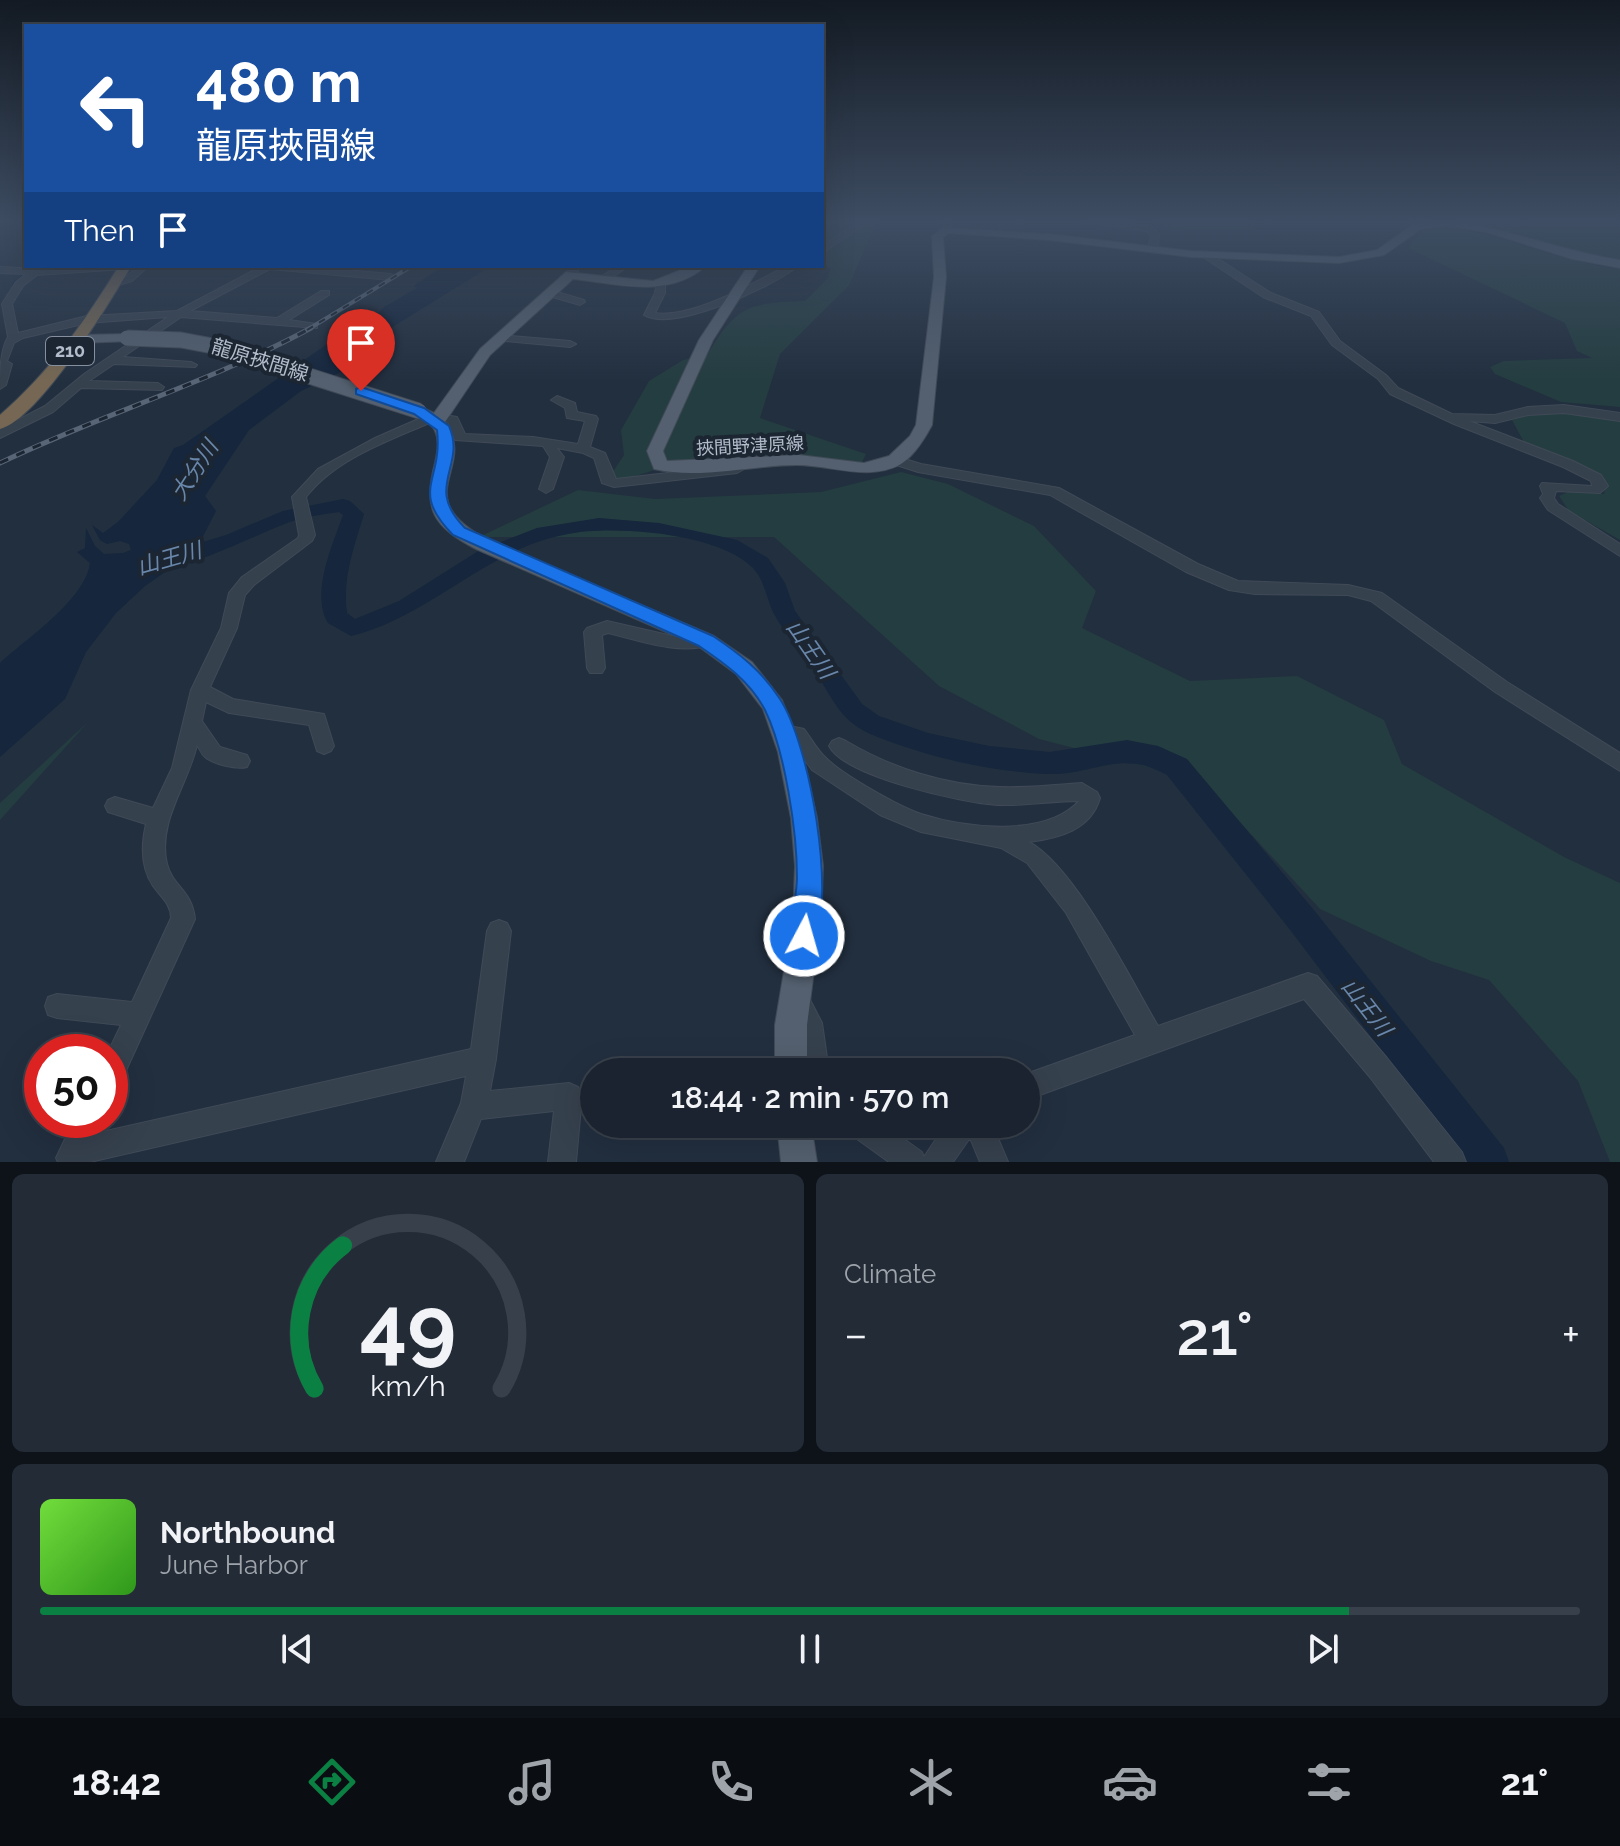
<!DOCTYPE html>
<meta charset="utf-8">
<style>
:root{--surface:#1a232f;--page:#232b37;--text:#f1f3f6;--muted:#9fa4aa;--line:#38404b;--accent:#0b8043}
body{margin:0;font-family:Raleway,"Noto Sans JP",sans-serif;background:var(--page);color:var(--text);height:100vh;display:flex;flex-direction:column;font-size:30px;white-space:nowrap}
*{box-sizing:border-box;margin:0}
p{font-size:26px;color:var(--muted)}
.icon{flex:none;width:44px;height:44px;fill:none;stroke:currentColor;stroke-width:2;stroke-linecap:round;stroke-linejoin:round}
.map{position:relative;height:1162px;overflow:hidden}
.sheet{display:flex;flex-direction:column;gap:12px;padding:12px;background:#0e131a;flex:1}
.sheet>*{flex:none}
.hud{position:absolute;left:24px;top:24px;width:800px;height:244px;border-radius:0px;box-shadow:0 8px 32px #0002,0 0 0 2px var(--line);background:#1a4fa0;color:#fff;overflow:hidden}
.speed{position:absolute;left:24px;top:1034px;display:flex;gap:16px;font-size:40px;font-weight:700;text-align:center}
.speed>*{display:grid;place-content:center;width:104px;height:104px;border-radius:50%;background:var(--surface);box-shadow:0 8px 32px #0002,0 0 0 2px var(--line);line-height:1}
.speed .limit{border:12px solid #d22;background:#fff;color:#111}
.pin{position:absolute;display:grid;place-items:center;width:68px;height:68px;color:#fff;margin:-82px -34px;border-radius:50% 50% 50% 0;rotate:-45deg;box-shadow:0 0 8px #0007}
.pin .icon{rotate:45deg}
.me{position:absolute;width:88px;margin:-44px;rotate:6deg;stroke-linejoin:round;filter:drop-shadow(0 0 6px #0008)}
.turn{display:flex;align-items:center;gap:28px;height:168px;padding:0 40px;font-size:36px}
.turn .icon{width:104px;height:104px;stroke-width:2.5}
.turn b{display:block;font-size:56px;line-height:68px}
.then{display:flex;align-items:center;height:76px;padding:0 40px;background:#0003;gap:16px;font-size:30px}
.big{font-size:60px;font-weight:600;line-height:1.1}
.sheet .tile{flex:1;display:flex;flex-direction:column;justify-content:center;gap:12px;min-width:0;padding:0 28px;border-radius:12px;background:var(--page)}
.sheet .dial{align-items:center;gap:0}
.dial svg{height:208px;overflow:visible;fill:none;stroke:var(--line);stroke-width:7;stroke-linecap:round;text-anchor:middle}
.dial text{fill:var(--text);stroke:none}
.song{display:flex;align-items:center;gap:24px}
.cover{width:96px;height:96px;border-radius:12px;background:linear-gradient(135deg,hsl(100 70% 55%),hsl(110 70% 35%))}
.played{height:8px;border-radius:4px;background:linear-gradient(90deg,var(--accent) 85%,var(--line) 85%)}
.keys{display:flex;justify-content:space-around;direction:ltr}
.heat{display:flex;justify-content:space-between;align-items:center;font-size:44px;direction:ltr}
.sheet .tiles{flex:1;display:grid;gap:12px;grid-template-columns:1fr 1fr}
.tile:last-child{grid-column:span 2}
.trip{position:absolute;left:580px;top:1058px;width:460px;height:80px;border-radius:40px;background:var(--surface);box-shadow:0 8px 32px #0002,0 0 0 2px var(--line);font-weight:600;line-height:80px;text-align:center}
.tab-bar{display:flex;height:128px;justify-content:space-around;align-items:center;background:#0a0e13;color:var(--muted)}
.tab-bar .icon{width:56px;height:56px}
.tab-bar .current{color:var(--accent)}
.tab-bar b{font-size:36px;color:var(--text)}
.map>svg:first-child{display:block}
</style>
<div class="map">
<svg width="1620" height="1162" viewBox="0 0 1620 1162">
<rect width="100%" height="100%" fill="#222f3f"/>
<!-- green -->
<g fill="#243d40">
<path d="M822,220H877L849,285L780,354L760,418L866,454L860,467L689,459L617,482L610,476L624,455L621,430L649,381L683,360L707,355C737,305 748,303 805,301L828,278L831,269L822,260Z"/>
<path d="M1154,220H1248L1255,229L1172,231Z"/>
<path d="M1455,220H1620V262L1566,253L1474,222Z"/>
<path d="M1443,227C1504,234 1559,262 1620,269V407L1561,402L1495,374L1490,367L1504,361L1592,358L1577,351L1565,323L1408,248L1423,231Z"/>
<path d="M1548,409L1620,417V540L1569,511L1559,496L1570,491L1604,494L1606,484L1526,446L1512,420Z"/>
<path d="M901,472L948,484L1034,526L1096,591L1082,628L1190,681L1297,676L1384,720L1402,764L1564,857L1620,883V1162H1610L1578,1081L1489,980L1431,961L1320,909L1202,781L1039,739L939,686L774,537H479L578,490L655,499L821,492Z"/>
<path d="M88,722L0,820V803Z"/>
</g>
<!-- water -->
<path fill="#15263d" d="M449,266H491L386,331L341,372L301,391L249,430L205,496L216,511L200,542L178,563L145,586L116,613L86,652L65,699L0,757V663C27,638 85,600 90,563L77,552L85,548L86,528L95,546L104,554L123,553L131,550L129,544L120,541L107,544L100,540L92,525L103,533L118,522L157,480L174,448L183,445L333,340L346,328L373,319L384,307L417,288L414,286L434,272Z"/>
<g fill="none" stroke-linecap="round" stroke-linejoin="round">
<!-- stream -->
<g stroke="#15263d" stroke-width="2">
<path d="M0,228L26,221"/>
<path d="M11,292L14,282L36,266"/>
</g>
<!-- river -->
<g fill="#15263d" fill-rule="evenodd">
<path d="M0,220H26V223L0,226Z"/>
<path d="M1612,220H1620V223L1614,222Z"/>
<path d="M343,499L350,501L364,514C354,547 342,579 347,613L355,619L399,601L480,550L537,528L599,518L659,523L737,540L768,558L785,583L795,611L862,704L879,716L928,733L989,746L1050,752L1127,740L1158,746L1187,759L1313,909L1504,1148L1509,1162H1466L1291,931L1167,775C1119,748 1094,776 1045,774C988,771 933,758 880,738C843,724 838,708 818,676C804,654 785,635 773,612C766,597 765,581 753,568C719,533 614,525 568,534C485,549 432,616 351,636L328,623C310,593 333,544 343,515L339,512C325,514 310,516 296,520C265,529 180,576 150,568L147,563L150,558L226,535L283,511Z"/>
</g>
<defs>
<g id="minor">
<path d="M862,220H871L822,253V246Z"/>
<path d="M942,220H950L953,232H947Z"/>
<path d="M1070,220H1092L1152,227L1159,234L1158,250L1153,253L1148,250L1151,235L1146,231Z"/>
<path d="M1203,253H1209L1271,293L1319,312L1340,341L1386,375L1398,388L1452,414L1495,415L1528,407L1564,405L1620,413V421L1564,413L1528,415L1495,423L1469,421L1573,461L1601,475L1608,486L1600,493L1556,491L1554,498L1558,504L1620,544V556L1548,510L1540,498L1543,494L1540,486L1542,483L1592,486L1591,481L1563,467L1454,424L1390,394L1378,379L1332,345L1311,316L1263,297L1203,257Z"/>
<path d="M85,266H130L125,269L37,275L23,286L12,304L18,333L87,316L177,311L262,266H300L391,274L396,277L391,280L270,269L190,311L277,318L321,291H329V295L289,320L317,324V328L181,317L123,357L191,362L197,365L195,367L114,364L89,381L158,383L164,387L162,390L81,388L53,412L0,438V429L45,406L84,374L168,317L87,323L23,338L14,343L7,361L12,364L6,385L0,389C0,372 0,350 8,337L2,304L16,282L26,274L0,273V267L40,269Z"/>
<path d="M138,266H149L132,281L115,286L110,283L126,277Z"/>
<path d="M568,266L580,268L573,277L565,275L570,268Z"/>
<path d="M618,266H629L608,280H602V276Z"/>
<path d="M786,266H798C772,287 673,333 644,315L655,293L657,282L665,284V293L655,313C691,319 754,283 786,266Z"/>
<path d="M550,290L584,300L585,302L580,305L546,295V291Z"/>
<path d="M499,335L570,341L576,344L570,347L495,340L494,338Z"/>
<path d="M557,396L575,403L577,412L596,416L598,419L590,447L605,453L616,479L737,465L744,469L737,473L614,487L602,483L594,458L583,453L557,448L564,457L553,489L546,493L539,489L550,457L543,446L455,440L448,422L436,420C392,440 337,457 306,497L315,535L312,541L254,585L245,595L237,628L210,687L233,699L324,714L334,746L331,751L324,754L317,751L309,725L229,713L206,702L202,721L220,747L247,755L250,761L247,767C237,770 213,764 205,757C201,754 200,749 197,745C188,785 157,822 167,864C173,887 192,890 195,919L119,1086L110,1090L108,1052L121,1025L57,1018L48,1015L45,1006L48,997L57,994L132,1002L171,918C171,904 161,897 153,886C141,868 141,845 146,824L108,812L105,806L108,800L115,797L153,808L172,768L191,690L221,628L229,593L242,577L298,538L299,535L292,497L318,469L375,438L432,413L457,417L465,434L533,437L578,444L585,421L567,418L565,408L551,400Z"/>
<path d="M895,456L921,464L1059,488L1198,564L1238,581L1348,585L1382,593L1507,682L1620,753V771L1495,692L1371,601L1348,595L1255,594L1229,590L1186,572L1050,495L918,472L890,463L888,460Z"/>
<path d="M607,621L677,637H712L715,641L712,645C678,655 641,641 608,633L602,635L605,668L602,673H590L587,668L584,632L587,628Z"/>
<path d="M785,725L804,729C811,738 817,750 826,758C843,775 898,806 921,814C965,828 1045,838 1079,801C1052,801 1025,806 998,805C963,803 845,777 829,746L832,741L839,738L846,741C891,768 947,786 1000,787C1028,788 1055,785 1082,783L1097,792L1100,798C1091,830 1059,838 1029,842C1075,867 1130,978 1158,1026L1308,973L1317,976L1387,1058L1462,1152L1466,1162H1434L1369,1076L1304,999L1026,1100V1074L1135,1035L1066,913L1027,863L1001,848L921,832L880,815L812,770L791,741L778,738L775,733L778,728Z"/>
<path d="M499,920L507,923L511,931L496,1059L490,1091L569,1083L578,1087L582,1096L576,1162H548L554,1111L481,1119L464,1162H436L461,1103L466,1076L90,1162H58L56,1158L74,1120H103L97,1133L471,1049L487,931L491,923Z"/>
<path d="M797,989L806,992L822,1023L829,1072H803L797,1026L785,1001L788,992Z"/>
<path d="M846,1124H883L922,1152L924,1157L946,1124H992L1008,1162H980L970,1138L953,1162H889L850,1134Z"/>
</g>
<g id="major">
<path d="M1446,220C1506,228 1561,251 1620,260V268L1572,259L1486,232L1446,226L1421,229L1384,255L1339,263L1191,257L1049,240L949,233L943,237L946,277L932,425C925,438 914,456 901,464C869,482 831,465 797,465C751,465 699,480 654,469L647,451L699,340L748,266H760L713,340L663,451L667,461L799,455L864,463L889,456L910,436L916,425L934,277L932,236L943,228L1049,234L1191,251L1339,257L1377,250L1414,224Z"/>
<path d="M691,266H706C668,299 618,284 573,279L490,355L445,422C479,469 404,496 490,541L714,636L752,662L782,700L802,752L817,818L823,866L821,917L807,1025V1072H775V1025L793,917L795,866L791,818L778,752L763,709L736,674L698,646L476,549C434,527 422,510 435,463C437,453 440,441 435,431C431,422 418,418 411,411L419,406L434,413L480,349L566,272L653,281Z"/>
<path d="M127,334L132,335V341L79,343L72,339L79,335Z"/>
<path d="M777,1124H811L817,1162H781Z"/>
</g>
<path id="highway" d="M119,266H131C111,301 38,420 0,429V415C49,373 85,321 119,266Z"/>
</defs>
<!-- minor casing -->
<use href="#minor" stroke="#404a57" stroke-width="2"/>
<!-- major casing -->
<use href="#major" stroke="#404a57" stroke-width="2"/>
<!-- highway casing -->
<use href="#highway" stroke="#3f4956" stroke-width="2"/>
<!-- minor -->
<use href="#minor" fill="#36414e" fill-rule="evenodd"/>
<!-- major -->
<use href="#major" fill="#54606f" fill-rule="evenodd"/>
<!-- highway -->
<use href="#highway" fill="#756753" fill-rule="evenodd"/>
<defs>
<path id="rail-far1" d="M307,330L412,266"/>
<path id="rail" d="M0,463C102,414 211,382 311,328"/>
</defs>
<!-- rail-far1 casing -->
<use href="#rail-far1" stroke="#586576" stroke-width="4"/>
<!-- rail casing -->
<use href="#rail" stroke="#586576" stroke-width="5"/>
<!-- rail-far1 -->
<use href="#rail-far1" stroke="#1c2633" stroke-width="2" stroke-dasharray="7" stroke-linecap="butt"/>
<!-- rail -->
<use href="#rail" stroke="#1c2633" stroke-width="3" stroke-dasharray="9" stroke-linecap="butt"/>
<defs>
<path id="major-bridge" d="M127,338L181,340L218,347L419,411"/>
</defs>
<!-- major-bridge casing -->
<use href="#major-bridge" stroke="#404a57" stroke-width="17" stroke-linecap="butt"/>
<!-- major-bridge -->
<use href="#major-bridge" stroke="#54606f" stroke-width="15"/>
</g>
<!-- sky -->
<linearGradient id="sky" x2="0" y2="1"><stop stop-color="#131a23"/><stop offset="0.58" stop-color="#3e4d63"/><stop offset="1" stop-color="#3e4d63" stop-opacity="0"/></linearGradient>
<rect width="1620" height="382" fill="url(#sky)"/>
<!-- route -->
<path fill="#1a73e8" stroke="#114b97" stroke-width="2" d="M361,387L424,408L449,426C467,467 423,486 465,528L713,636C740,654 762,671 780,699C810,745 836,894 814,945L804,949L795,945C786,925 797,900 797,878C797,832 785,751 765,710C750,681 724,663 699,646L453,535C409,490 443,482 437,430L414,414L356,394V389Z"/>
<g text-anchor="middle" stroke-width="8" stroke-linejoin="round" paint-order="stroke">
<!-- shield labels -->
<rect fill="#1c2633" stroke="#858f9d" stroke-width="2" x="46" y="337" width="48" height="28" rx="6"/>
<g font-size="18" font-weight="bold" fill="#b2bcca">
<text x="70" y="357">210</text>
</g>
<!-- far-street labels -->
<g font-size="18" fill="#b2bcca" stroke="#1c2633">
<text transform="translate(750 446) rotate(-3)" y="6">挾間野津原線</text>
</g>
<!-- street labels -->
<g font-size="20" fill="#b2bcca" stroke="#1c2633">
<text transform="translate(260 360) rotate(17)" y="7">龍原挾間線</text>
</g>
<!-- water labels -->
<g font-size="22" font-style="italic" fill="#6987ab" stroke="#1c2633">
<text transform="translate(194 470) rotate(-57)" y="8">大分川</text>
<text transform="translate(169 558) rotate(-16)" y="8">山王川</text>
<text transform="translate(811 649) rotate(55)" y="8">山王川</text>
<text transform="translate(1367 1007) rotate(52)" y="8">山王川</text>
</g>
</g>
</svg>
<div class="speed"><div class="limit">50</div></div>
<div class="pin" style="left:361px;top:391px;background:#d93025"><svg class="icon" aria-label="arrive" viewBox="0 0 24 24"><path d="M6 21V4h12l-3 4 3 4H6"/></svg></div>
<svg class="me" style="left:804px;top:936px" viewBox="-20 -20 40 40"><circle r="17" fill="#1a73e8" stroke="#fff" stroke-width="3"/><path d="M0-11L8 9 0 5-8 9z" fill="#fff"/></svg>
<div class="trip">18:44 · 2 min · 570 m</div>
<div class="hud">
<div class="turn"><svg class="icon" aria-label="left" viewBox="0 0 24 24"><path d="M17 20v-9H6M10 6l-5 5 5 5"/></svg><div><b>480 m</b>龍原挾間線</div></div>
<div class="then">Then<svg class="icon" aria-label="arrive" viewBox="0 0 24 24"><path d="M6 21V4h12l-3 4 3 4H6"/></svg></div>
</div>
</div>
<section class="sheet">
<div class="tiles">
<div class="tile dial"><svg viewBox="0 0 100 80">
<path d="M14 69A42 42 0 1 1 86 69"/>
<path d="M14 69A42 42 0 0 1 25 14" stroke="#0b8043"/>
<text x="50" y="56" font-size="32" font-weight="700">49</text>
<text x="50" y="72" font-size="11">km/h</text>
</svg></div>
<div class="tile"><p>Climate</p>
<div class="heat"><a>−</a><b class="big">21°</b><a>+</a></div>
</div>
<div class="tile">
<div class="song"><i class="cover"></i><div><b>Northbound</b><p>June Harbor</p></div></div>
<div class="played"></div>
<div class="keys"><svg class="icon" aria-label="previous" viewBox="0 0 24 24"><path d="M18 5L8 12l10 7zM5 5v14"/></svg><svg class="icon" aria-label="pause" viewBox="0 0 24 24"><path d="M8 5v14M16 5v14"/></svg><svg class="icon" aria-label="next" viewBox="0 0 24 24"><path d="M6 5l10 7-10 7zM19 5v14"/></svg></div>
</div>
</div>
</section>
<nav class="tab-bar">
<b>18:42</b>
<svg class="icon current" aria-label="directions" viewBox="0 0 24 24"><path d="M12 3l9 9-9 9-9-9zM9 14v-3h6M13 9l2 2-2 2"/></svg>
<svg class="icon" aria-label="music" viewBox="0 0 24 24"><path d="M9 18V5l10-2v13"/><circle cx="6" cy="18" r="3"/><circle cx="16" cy="16" r="3"/></svg>
<svg class="icon" aria-label="phone" viewBox="0 0 24 24"><path d="M5 4h4l2 5-3 2q2 4 5 5l2-3 5 2v4C11 20 4 13 5 4z"/></svg>
<svg class="icon" aria-label="climate" viewBox="0 0 24 24"><path d="M12 3v18M4 7l16 10M4 17L20 7"/></svg>
<svg class="icon" aria-label="car" viewBox="0 0 24 24"><path d="M5 17H2v-5l4-1 3-4h7l3 4 3 1v5h-3M9 17h6M6 11h13"/><circle cx="7" cy="17" r="2"/><circle cx="17" cy="17" r="2"/></svg>
<svg class="icon" aria-label="filters" viewBox="0 0 24 24"><path d="M4 7h16M4 17h16"/><circle cx="9" cy="7" r="2"/><circle cx="15" cy="17" r="2"/></svg>
<b>21°</b>
</nav>
